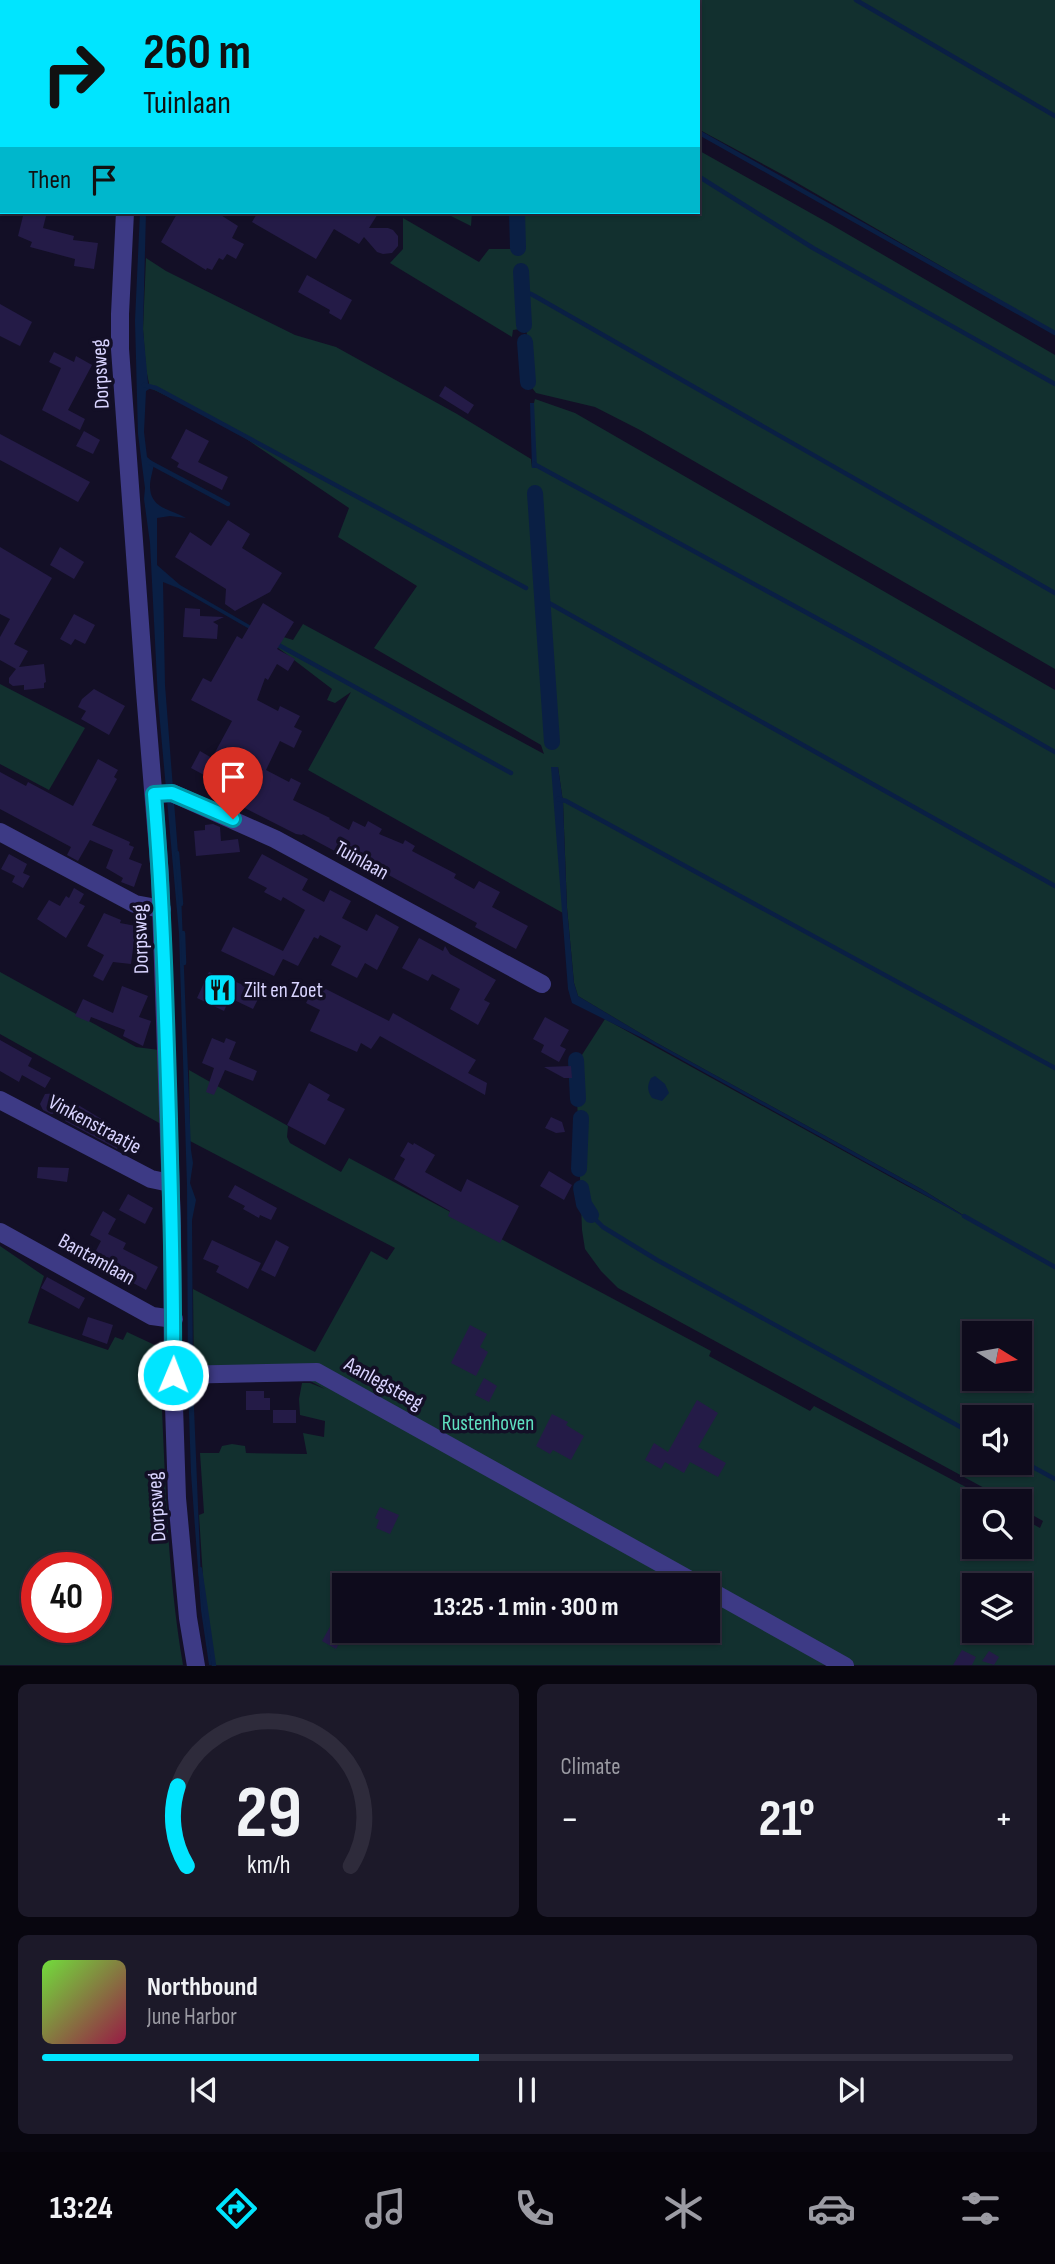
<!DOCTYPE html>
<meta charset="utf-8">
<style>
:root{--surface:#0e0b1c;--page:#1c1929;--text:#f1f3f6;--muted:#9b9ba3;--line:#2e2b3b;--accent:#00e5ff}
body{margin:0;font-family:"Sofia Sans Condensed",sans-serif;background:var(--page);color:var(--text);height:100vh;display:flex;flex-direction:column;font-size:26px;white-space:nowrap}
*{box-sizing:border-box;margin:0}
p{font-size:23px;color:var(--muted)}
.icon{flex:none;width:38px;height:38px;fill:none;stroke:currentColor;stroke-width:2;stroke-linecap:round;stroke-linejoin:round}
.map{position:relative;height:1666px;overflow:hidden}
.side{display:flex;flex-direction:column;gap:18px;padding:18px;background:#08060f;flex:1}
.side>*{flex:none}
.banner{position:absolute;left:0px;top:0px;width:700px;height:214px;box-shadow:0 2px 5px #0004,0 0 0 2px var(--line);background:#00e5ff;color:#111;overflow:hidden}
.needle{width:46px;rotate:101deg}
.controls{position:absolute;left:962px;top:1321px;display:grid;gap:14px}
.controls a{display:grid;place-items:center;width:70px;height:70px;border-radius:0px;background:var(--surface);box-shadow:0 2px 5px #0004,0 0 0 2px var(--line);font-size:35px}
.speed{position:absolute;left:21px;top:1552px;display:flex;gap:14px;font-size:35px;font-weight:700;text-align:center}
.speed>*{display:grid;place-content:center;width:91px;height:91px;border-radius:50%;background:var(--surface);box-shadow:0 2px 5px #0004,0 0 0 2px var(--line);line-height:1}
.speed .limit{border:10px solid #d22;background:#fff;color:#111}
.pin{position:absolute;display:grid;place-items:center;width:60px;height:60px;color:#fff;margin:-72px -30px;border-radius:50% 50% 50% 0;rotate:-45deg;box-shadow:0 0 7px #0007}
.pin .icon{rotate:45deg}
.me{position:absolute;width:77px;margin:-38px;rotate:1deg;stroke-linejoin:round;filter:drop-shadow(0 0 5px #0008)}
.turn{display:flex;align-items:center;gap:24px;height:147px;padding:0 28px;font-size:32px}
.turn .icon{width:91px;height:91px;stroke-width:2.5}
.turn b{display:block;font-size:49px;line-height:60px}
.then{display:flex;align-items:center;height:66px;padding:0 28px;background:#0003;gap:14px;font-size:26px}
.big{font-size:52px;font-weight:700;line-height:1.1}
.side .card{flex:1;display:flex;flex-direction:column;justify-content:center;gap:10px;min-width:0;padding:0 24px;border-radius:10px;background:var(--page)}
.side .dial{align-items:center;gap:0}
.dial svg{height:182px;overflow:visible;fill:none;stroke:var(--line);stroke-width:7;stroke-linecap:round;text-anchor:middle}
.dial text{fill:var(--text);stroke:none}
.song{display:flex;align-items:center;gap:21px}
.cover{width:84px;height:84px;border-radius:10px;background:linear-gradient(135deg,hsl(100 70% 55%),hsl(340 70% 35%))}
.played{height:7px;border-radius:4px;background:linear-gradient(90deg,var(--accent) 45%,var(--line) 45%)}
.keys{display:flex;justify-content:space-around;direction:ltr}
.heat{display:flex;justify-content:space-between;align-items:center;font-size:38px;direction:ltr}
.side .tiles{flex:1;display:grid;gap:18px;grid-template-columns:1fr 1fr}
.card:last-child{grid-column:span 2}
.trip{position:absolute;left:332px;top:1573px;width:388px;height:70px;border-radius:0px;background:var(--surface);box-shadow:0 2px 5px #0004,0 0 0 2px var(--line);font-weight:700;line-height:70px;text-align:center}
.tab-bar{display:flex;height:112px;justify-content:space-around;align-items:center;background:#06040b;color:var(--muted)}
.tab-bar .icon{width:49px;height:49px}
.tab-bar .current{color:var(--accent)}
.tab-bar b{font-size:32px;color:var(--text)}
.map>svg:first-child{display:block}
</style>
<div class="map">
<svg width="1055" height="1666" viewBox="0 0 1055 1666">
<rect width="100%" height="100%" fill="#130f26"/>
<!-- green -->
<g fill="#12302f" fill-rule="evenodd">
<path d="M0,0L15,2H2V157L0,156Z"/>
<path d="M192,0H415L418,2H195Z"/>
<path d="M462,0H1055V332L787,177L698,129V2H465Z"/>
<path d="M698,150L832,225L1055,355V669L640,430L595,407L536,393L530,385L523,272H517L520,329L513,330L512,337L390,263L403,249V218L479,262L489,249H522L520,212H698Z"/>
<path d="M443,212H472L471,226Z"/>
<path d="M146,258L166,271L295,335L336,347L457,414L531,459L532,468L534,403L535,399L575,413L1055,690V1665H213L205,1609L199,1515L204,1513L200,1453H219L222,1446L232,1444L245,1446L246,1453L307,1454L303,1433L324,1437L325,1421L300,1415L299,1399L302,1383H310L325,1389L301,1376L194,1381L193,1289L315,1352L371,1251L387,1260L395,1248L190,1141L189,1070L288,1126L287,1137L290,1143L341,1172L349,1158L711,1351L709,1356L810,1411L814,1406L992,1501L975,1502V1547H1020V1517L1040,1528L1043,1521L1020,1508V1502L1008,1501L618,1288L601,1271L585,1249L582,1230L577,1097L578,1061L605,1019L905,1185L968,1218L923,1190L655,1042L578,996L574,983L567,908L563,802L558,767L554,792L563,913L308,770L351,692L335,703L327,700L332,689L277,647L261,630L293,640L303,624L544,754L541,745L374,648L417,586L338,537L349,508L221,422L150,388L146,369L143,329ZM975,1334H1020V1379H975ZM975,1418H1020V1463H975ZM345,1586H709V1631H345ZM975,1586H1020V1631H975Z"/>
<path d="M0,684L85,728L49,790L0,764Z"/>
<path d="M0,972L136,1047L159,1050L161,1124L0,1034Z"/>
<path d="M0,1246L44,1276L28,1323L108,1350L115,1337L123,1340L127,1332L159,1347C165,1453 165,1560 183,1665H0ZM37,1568H96V1628H37Z"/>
</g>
<!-- water -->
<g fill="#0a1f44">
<path d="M140,212H146L143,329L148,383L151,388L146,391L144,432L147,457L154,463C153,471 150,479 150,486C150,509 171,509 186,518L170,516L157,518V565L180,585L260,631L258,634L178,588L163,582L165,685L181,892L191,1150L193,1163L190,1183L196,1200L192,1220L193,1383L201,1580L212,1665H209L201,1610L191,1473L188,1384L187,1185L179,933L158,700L150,543L144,499L145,488L138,434L135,321Z"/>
<path d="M530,403H534L537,468H532Z"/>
<path d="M551,767H558L563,802L567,908L574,983L578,996L655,1042L923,1190L977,1224L644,1039L572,1003L568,989Z"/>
<path d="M655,1076L665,1084L669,1093L662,1101L652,1098C647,1090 647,1086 651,1078Z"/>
</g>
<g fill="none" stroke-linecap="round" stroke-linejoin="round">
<!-- stream -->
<g stroke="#0a1f44" stroke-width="4.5">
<path d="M195,0L197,2"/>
<path d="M856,0L1055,116"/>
<path d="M698,132L1055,333"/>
<path d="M698,176L813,248L1055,384"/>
<path d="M522,293L531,294L540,299L1055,593"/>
<path d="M144,385L156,388L526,588"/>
<path d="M149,462L228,504"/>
<path d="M534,464L875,650L1055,752"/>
<path d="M543,602L549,603L1055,886"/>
<path d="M275,643L511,773"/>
<path d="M558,799L566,801L1055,1068"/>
<path d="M177,853L181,904"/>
<path d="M183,933L184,963"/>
<path d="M591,1215L603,1227L657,1260L975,1435"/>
<path d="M964,1216L1055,1267"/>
<path d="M1020,1460L1055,1479"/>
<path d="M200,1569L214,1666"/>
</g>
<!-- canal -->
<g stroke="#0a1f44" stroke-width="16">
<path d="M508,0V2"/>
<path d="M517,212L518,248"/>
<path d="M521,271L524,325"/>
<path d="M525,342L528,382"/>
<path d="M535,493L552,742"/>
<path d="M576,1060L578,1099"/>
<path d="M579,1169L581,1118"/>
<path d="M581,1188L584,1204L591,1215"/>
</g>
</g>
<!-- building -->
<g fill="#241b47">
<path d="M24,212H47L43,228L74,236L73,240L98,243L94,269L74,266L75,259L30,247L32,242L18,236Z"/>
<path d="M178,212H216L238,226L232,238L244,244L236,259L227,254L223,260L219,258L212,270L207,268L206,270L161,242Z"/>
<path d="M258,212H379L369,228H388L393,230L398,236V246L392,253L383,254L377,252L364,237L359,244L334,229L316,259L252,222Z"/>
<path d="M307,275L352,300L341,320L329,313L330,310L298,292Z"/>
<path d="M0,304L32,322L20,346L0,336Z"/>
<path d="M54,352L74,362L76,356L92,365L68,410L85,419L80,430L42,410L61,368L49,362Z"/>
<path d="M445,386L474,405L468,414L439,396Z"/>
<path d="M186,429L209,441L198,462L228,477L222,490L177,467L179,463L171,458Z"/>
<path d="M84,431L100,440L93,454L76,446Z"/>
<path d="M0,434L90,482L78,502L0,460Z"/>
<path d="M228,520L250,534L242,548L282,573L270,592L235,611L225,604L226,589L175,557L190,532L211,546Z"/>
<path d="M0,547L52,578L14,644L28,651L19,667L44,664L46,682L44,683V688L24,690V685L13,686L9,683V678L16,669L0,660V637L10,619L0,614Z"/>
<path d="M60,547L84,562L74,579L50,565Z"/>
<path d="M263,603L294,622L277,649L295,659L288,671L277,664L268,680L265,678L257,700L278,711L280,706L300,716L294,727L302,731L294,748L280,741L266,770L289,782L291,778L301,783L293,800L330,818L329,819L349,830L353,821L365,827L368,821L382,829L379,834L403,844L405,840L415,846L412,851L456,874L454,878L474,889L479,881L500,892L492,907L528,926L516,949L475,927L477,923L359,859L357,863L303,834L302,835L296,834L237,804L241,795L191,768L200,751L212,758L232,721L191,700L203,678L211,682L237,636L242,639Z"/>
<path d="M185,608L200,609V616L224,617L213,622L218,625L217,639L183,637Z"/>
<path d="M74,614L95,625L85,644L75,639L71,645L60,639Z"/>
<path d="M94,689L125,706L109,735L81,719L86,711L78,707L82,699Z"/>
<path d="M98,759L118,770L114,777L117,779L92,825L130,842L129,845L134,847L129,859L142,864L134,887L121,882L123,878L106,868L113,850L90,840L78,861L67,855L71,847L0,809V772L26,786L28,782L73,806Z"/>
<path d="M213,824L220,827L221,841L238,839L240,852L196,856L194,831L205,830V825Z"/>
<path d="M9,854L27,864L23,873L30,876L23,888L12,882L15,876L1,869Z"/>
<path d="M262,854L308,879L302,890L324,902L330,890L351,901L342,918L367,931L376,914L399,927L377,970L365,963L357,978L331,965L341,946L320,935L318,939L314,937L298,966L283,959L274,976L221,951L233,927L283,951L305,910L283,897L281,901L264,892L267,888L248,878Z"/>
<path d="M74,888L84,894L79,903L85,906L66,938L37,919L49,900L60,906L66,896L69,898Z"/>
<path d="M104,913L121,920L120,923L136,926L131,964L113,962L103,981L93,976L104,955L87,946Z"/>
<path d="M419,938L443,951L445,946L450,954L496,980L484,1000L490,1003L478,1025L450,1009L460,989L432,974L428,981L402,968Z"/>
<path d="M209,972L224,979L225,977L261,993L253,1009L230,998L224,1011L197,998Z"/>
<path d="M316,984L389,1021L393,1013L476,1060L468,1073L487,1083L485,1095L380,1036L371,1049L361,1043L357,1052L310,1031L320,1010L306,1003Z"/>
<path d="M122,986L148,996L139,1017L151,1021L143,1046L123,1036L125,1030L91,1017L89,1022L75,1016L83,999L113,1013Z"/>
<path d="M545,1017L569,1030L560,1046L566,1049L559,1062L541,1052L544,1045L533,1039Z"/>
<path d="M212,1038L224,1043L226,1038L236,1042L229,1059L257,1071L253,1081L225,1070L214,1095L206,1092L214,1068L202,1063Z"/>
<path d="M0,1040L32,1058L28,1066L51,1078L45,1088L22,1075L19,1082L0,1071Z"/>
<path d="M571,1066L572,1078H564L544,1067Z"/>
<path d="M309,1083L330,1095L327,1100L345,1109L325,1145L287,1125Z"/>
<path d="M57,1093L70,1113L75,1103L126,1134L117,1149L65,1121L70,1113L51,1114L43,1110L40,1104L45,1094Z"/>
<path d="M551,1117L562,1122L565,1132L556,1133L545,1128Z"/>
<path d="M408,1142L413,1145L414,1143L435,1155L425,1172L461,1192L467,1179L519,1206L500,1243L448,1216L450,1211L394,1179L405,1159L400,1156Z"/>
<path d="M38,1167L69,1168L67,1182L37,1178Z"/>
<path d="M549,1171L572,1185L564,1200L540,1186Z"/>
<path d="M235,1185L277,1208L271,1220L260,1215L259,1218L243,1209L245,1206L228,1197Z"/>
<path d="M128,1194L153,1208L145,1224L119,1210Z"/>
<path d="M103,1211L116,1219L108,1234L126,1243L123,1249L158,1267L146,1290L91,1260L101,1241L90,1235Z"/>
<path d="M212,1240L261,1263L248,1289L216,1272L219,1266L203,1259Z"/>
<path d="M276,1240L289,1247L275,1277L261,1270Z"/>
<path d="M47,1277L85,1298L79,1309L41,1288Z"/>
<path d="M88,1317L113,1325L107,1344L82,1335Z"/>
<path d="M470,1325L487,1334L480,1347L488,1352L476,1376L451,1363Z"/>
<path d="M484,1378L497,1386L489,1402L475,1395Z"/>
<path d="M246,1391H264V1398H270V1410H246Z"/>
<path d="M697,1400L718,1413L698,1447L726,1463L718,1477L690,1462L684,1473L665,1462L661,1469L645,1460L654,1443L668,1452Z"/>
<rect x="273" y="1410" width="23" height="13"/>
<path d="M552,1414L568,1422L566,1425L584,1436L571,1460L553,1450L550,1454L536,1446Z"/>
<path d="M380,1507L399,1515L390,1534L376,1528L379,1520L375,1518Z"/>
<path d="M332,1623L346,1631L336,1649L322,1641Z"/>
<path d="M962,1650L976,1657L972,1665H953Z"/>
<path d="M989,1651L999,1657L994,1665L982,1661Z"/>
</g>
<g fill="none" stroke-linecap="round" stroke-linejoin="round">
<!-- minor -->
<g stroke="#3d3a85" stroke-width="18">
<path d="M153,2V0"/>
<path d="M125,212L120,314V349L145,692L160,875L172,1226L173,1375L177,1498L188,1618L196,1666"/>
<path d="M154,794L172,793L275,839L542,984"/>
<path d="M0,832L135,904L162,909"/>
<path d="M0,1100L151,1179L170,1183"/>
<path d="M0,1232L152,1316L174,1319"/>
<path d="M173,1375L317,1372L701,1586"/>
<path d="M709,1590L845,1666"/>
</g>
</g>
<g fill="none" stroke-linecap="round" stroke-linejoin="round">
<defs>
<path id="route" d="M173,1375C174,1289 171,1204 169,1119C166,1010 163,902 154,794L172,793L233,819"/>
</defs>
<!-- route casing -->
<use href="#route" stroke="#0095a6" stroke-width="18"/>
<!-- route -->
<use href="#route" stroke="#00e5ff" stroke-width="12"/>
</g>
<!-- icons -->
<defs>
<symbol id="restaurant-square" viewBox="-11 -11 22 22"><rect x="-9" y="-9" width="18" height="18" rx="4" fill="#00e5ff" stroke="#130f26"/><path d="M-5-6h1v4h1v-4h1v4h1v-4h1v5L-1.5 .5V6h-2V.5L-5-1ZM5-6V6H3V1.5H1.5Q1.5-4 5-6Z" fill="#111"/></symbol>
</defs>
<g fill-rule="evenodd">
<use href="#restaurant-square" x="201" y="971" width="38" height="38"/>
</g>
<g text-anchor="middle" stroke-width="7" stroke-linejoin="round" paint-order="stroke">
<!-- street labels -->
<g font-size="21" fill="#d9d4ff" stroke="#130f26">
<text transform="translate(100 374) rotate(-93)" y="7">Dorpsweg</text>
<text transform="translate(362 860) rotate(29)" y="7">Tuinlaan</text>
<text transform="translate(140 939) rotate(-92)" y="7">Dorpsweg</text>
<text transform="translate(95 1124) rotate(28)" y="7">Vinkenstraatje</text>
<text transform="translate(97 1259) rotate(29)" y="7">Bantamlaan</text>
<text transform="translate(384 1383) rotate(29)" y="7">Aanlegsteeg</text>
<text transform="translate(156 1507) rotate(-94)" y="7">Dorpsweg</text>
</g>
<!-- poi labels -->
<g font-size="21" fill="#d9d4ff" stroke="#130f26" text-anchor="start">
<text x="244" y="997">Zilt en Zoet</text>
</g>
<!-- park labels -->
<g font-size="21" fill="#5fe0c0" stroke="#130f26">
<text x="488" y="1430">Rustenhoven</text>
</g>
</g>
</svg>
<div class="controls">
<a><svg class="needle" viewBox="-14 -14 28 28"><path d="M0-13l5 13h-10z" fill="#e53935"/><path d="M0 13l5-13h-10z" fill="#9b9ba3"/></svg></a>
<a><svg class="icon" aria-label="sound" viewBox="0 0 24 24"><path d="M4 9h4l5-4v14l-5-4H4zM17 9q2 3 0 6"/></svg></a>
<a><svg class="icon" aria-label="search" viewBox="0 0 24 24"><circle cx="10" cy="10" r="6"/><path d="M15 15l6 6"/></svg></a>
<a><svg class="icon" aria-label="layers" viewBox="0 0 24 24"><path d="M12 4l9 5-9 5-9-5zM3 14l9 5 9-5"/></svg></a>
</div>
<div class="speed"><div class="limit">40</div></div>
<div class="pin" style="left:233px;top:819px;background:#d93025"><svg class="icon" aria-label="arrive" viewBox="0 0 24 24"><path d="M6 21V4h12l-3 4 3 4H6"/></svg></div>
<svg class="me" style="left:173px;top:1375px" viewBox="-20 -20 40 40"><circle r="17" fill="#00e5ff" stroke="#fff" stroke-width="3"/><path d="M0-11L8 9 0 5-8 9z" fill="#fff"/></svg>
<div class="trip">13:25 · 1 min · 300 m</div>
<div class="banner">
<div class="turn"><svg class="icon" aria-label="right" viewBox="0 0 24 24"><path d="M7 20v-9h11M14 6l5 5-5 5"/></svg><div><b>260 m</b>Tuinlaan</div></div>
<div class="then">Then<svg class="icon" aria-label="arrive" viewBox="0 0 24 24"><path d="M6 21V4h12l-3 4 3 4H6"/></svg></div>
</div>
</div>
<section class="side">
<div class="tiles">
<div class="card dial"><svg viewBox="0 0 100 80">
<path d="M14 69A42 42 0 1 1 86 69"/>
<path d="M14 69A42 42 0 0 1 10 34" stroke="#00e5ff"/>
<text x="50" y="56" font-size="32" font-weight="700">29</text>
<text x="50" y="72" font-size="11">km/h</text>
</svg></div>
<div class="card"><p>Climate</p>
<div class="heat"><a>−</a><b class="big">21°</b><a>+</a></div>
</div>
<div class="card">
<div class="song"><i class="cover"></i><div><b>Northbound</b><p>June Harbor</p></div></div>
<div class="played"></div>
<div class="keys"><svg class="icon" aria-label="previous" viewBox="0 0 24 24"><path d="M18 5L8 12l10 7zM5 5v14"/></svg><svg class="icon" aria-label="pause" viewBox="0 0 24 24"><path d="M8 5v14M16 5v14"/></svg><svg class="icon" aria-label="next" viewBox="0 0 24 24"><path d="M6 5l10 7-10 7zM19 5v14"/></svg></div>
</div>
</div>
</section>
<nav class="tab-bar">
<b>13:24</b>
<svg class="icon current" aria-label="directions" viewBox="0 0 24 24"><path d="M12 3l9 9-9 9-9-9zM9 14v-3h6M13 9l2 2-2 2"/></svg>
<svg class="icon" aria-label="music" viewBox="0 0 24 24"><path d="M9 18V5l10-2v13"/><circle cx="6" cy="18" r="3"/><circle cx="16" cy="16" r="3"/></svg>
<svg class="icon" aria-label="phone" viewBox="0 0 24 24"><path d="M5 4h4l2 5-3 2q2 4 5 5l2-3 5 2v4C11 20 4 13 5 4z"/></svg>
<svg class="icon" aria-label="climate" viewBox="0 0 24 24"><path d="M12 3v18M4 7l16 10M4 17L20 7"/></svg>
<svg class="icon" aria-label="car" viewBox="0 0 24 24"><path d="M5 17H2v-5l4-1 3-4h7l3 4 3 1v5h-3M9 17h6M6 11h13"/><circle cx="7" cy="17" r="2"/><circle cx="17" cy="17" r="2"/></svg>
<svg class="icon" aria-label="filters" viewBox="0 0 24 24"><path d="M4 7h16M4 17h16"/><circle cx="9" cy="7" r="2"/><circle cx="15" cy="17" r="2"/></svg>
</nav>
